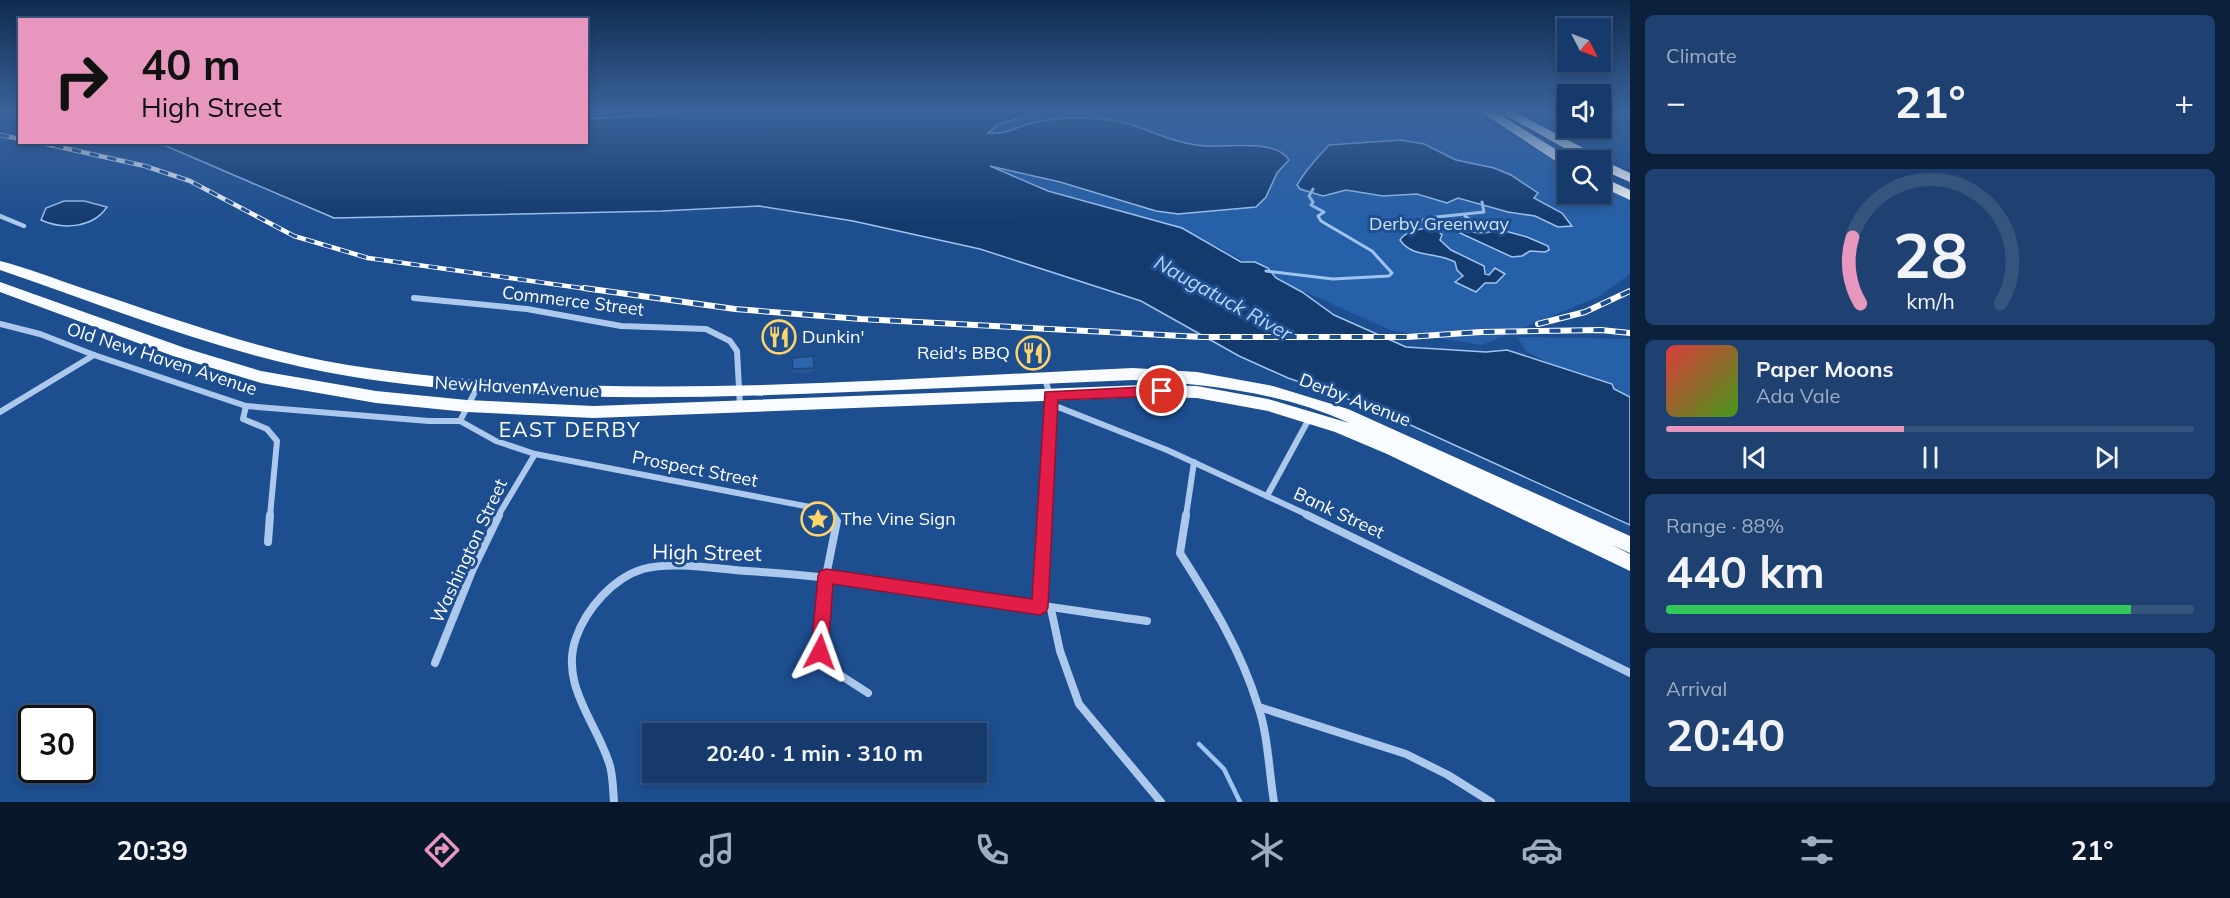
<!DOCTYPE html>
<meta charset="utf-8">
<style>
:root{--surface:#163a6b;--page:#1f4171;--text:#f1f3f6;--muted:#9eadc1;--line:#35547e;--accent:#e797bd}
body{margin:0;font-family:Mulish,sans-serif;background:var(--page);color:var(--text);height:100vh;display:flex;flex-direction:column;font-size:22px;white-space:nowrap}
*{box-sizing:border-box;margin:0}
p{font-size:20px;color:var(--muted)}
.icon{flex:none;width:33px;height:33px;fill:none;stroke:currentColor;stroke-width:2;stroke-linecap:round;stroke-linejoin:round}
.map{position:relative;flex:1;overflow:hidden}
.drawer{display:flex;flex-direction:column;gap:15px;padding:15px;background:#0c203b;width:600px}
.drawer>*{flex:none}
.hud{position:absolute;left:18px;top:18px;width:570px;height:126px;border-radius:0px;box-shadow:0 3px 9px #0003,0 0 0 2px var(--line);background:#e797bd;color:#111;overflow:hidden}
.needle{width:39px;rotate:132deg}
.tools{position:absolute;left:1557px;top:18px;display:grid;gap:12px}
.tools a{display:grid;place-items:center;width:54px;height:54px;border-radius:0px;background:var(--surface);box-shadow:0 3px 9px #0003,0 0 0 2px var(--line);font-size:30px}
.speed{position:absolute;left:18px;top:705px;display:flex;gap:12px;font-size:30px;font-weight:700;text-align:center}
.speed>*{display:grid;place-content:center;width:78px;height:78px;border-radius:50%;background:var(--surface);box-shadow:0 3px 9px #0003,0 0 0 2px var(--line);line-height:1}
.speed .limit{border:3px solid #111;border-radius:9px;background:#fff;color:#111}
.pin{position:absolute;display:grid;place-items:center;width:51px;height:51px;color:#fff;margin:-26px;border:3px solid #fff;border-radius:50%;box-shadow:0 2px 6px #0007}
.me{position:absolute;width:66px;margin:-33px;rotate:4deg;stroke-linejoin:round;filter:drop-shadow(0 0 4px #0008)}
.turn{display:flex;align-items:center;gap:21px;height:126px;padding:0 24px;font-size:27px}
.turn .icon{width:78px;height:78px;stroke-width:2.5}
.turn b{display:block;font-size:42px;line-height:51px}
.big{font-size:45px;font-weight:700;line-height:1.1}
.drawer .tile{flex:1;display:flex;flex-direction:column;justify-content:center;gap:9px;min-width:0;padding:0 21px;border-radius:9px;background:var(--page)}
.drawer .dial{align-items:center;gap:0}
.dial svg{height:156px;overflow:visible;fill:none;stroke:var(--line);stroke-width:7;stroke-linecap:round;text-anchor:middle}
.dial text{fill:var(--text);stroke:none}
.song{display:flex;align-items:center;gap:18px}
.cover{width:72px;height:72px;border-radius:9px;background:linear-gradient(135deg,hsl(0 70% 55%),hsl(100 70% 35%))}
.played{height:6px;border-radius:3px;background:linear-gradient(90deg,var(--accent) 45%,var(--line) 45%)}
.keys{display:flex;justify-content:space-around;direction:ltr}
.heat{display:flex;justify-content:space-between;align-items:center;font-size:33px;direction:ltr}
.charge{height:9px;border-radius:4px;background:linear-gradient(90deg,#34c759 88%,var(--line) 0)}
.trip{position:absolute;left:642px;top:723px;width:345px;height:60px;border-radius:0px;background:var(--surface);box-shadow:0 3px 9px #0003,0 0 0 2px var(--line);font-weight:700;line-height:60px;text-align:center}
.dock{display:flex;height:96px;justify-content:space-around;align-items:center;background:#09172b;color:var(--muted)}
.dock .icon{width:42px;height:42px}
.dock .on{color:var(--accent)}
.dock b{font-size:27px;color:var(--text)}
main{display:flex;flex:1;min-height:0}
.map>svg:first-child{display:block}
</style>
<main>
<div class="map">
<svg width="1630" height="802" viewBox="0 0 1630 802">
<rect width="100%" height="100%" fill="#1d4e8f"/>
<!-- green -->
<g fill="#2660a8">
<path d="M1050,110H1470L1567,168L1568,194H1600L1601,185L1630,201V274L1598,297L1482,345L1390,330L1290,285L1182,228L1048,191L985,165L1060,182L1156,211L1178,214L1255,207C1268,194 1273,177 1287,163L1282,152L1247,145L1207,146L1183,143L1169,140L1128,124L1102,119H1064L1002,134L988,133L998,124Z"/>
<path d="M1517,337L1630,339V397L1614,389L1612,384L1552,365L1526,351Z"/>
</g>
<!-- water -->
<g fill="#143a6e" stroke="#9fc4ef" stroke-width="1.5">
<path d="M688,110H1050L998,124L988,133C1006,135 1016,127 1032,123C1046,120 1063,118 1078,118C1099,118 1121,120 1141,128C1163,136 1182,145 1207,146C1228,147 1277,139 1289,160L1277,173L1266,197L1256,207L1178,214L1156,211L1060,182L990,166L1048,191L1182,228L1241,262H1255L1268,268L1276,278L1302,292L1334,315L1406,347L1486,352L1507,350L1612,384L1614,389L1630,397V525L1371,407L1288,378L1239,356L1141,301L980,249L853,221L759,206L662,211L334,218L159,143L586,142L587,119L672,114Z"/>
<path d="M1401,140L1424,144L1456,160L1494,168L1511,175L1538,193L1534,198L1562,213L1572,226L1558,227L1535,216L1508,212L1458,198L1447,203L1417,194L1383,196L1346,190L1323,196L1300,189L1297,185C1306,169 1317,158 1329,145Z"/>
<path d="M64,201H84L107,207C93,228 63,230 41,220L46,208Z"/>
<path d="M1428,228L1438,231L1442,235L1440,240L1451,250L1484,266L1485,274L1489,275L1495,268L1505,274L1496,283H1485L1476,292L1455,282L1463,276L1457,270L1455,262C1436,251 1413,259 1400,240C1406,231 1417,230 1428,228Z"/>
<path d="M1498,229L1527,237L1548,246L1549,250L1545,252L1530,251L1522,256L1512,257L1460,233L1462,231C1474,232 1487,235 1498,229Z"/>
</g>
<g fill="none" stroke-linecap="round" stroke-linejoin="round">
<!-- stream-far1 -->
<g stroke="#9fc4ef" stroke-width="3">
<path d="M1465,216L1486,232"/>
<path d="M1438,231L1421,221L1427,218L1484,212L1482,202"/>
<path d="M1266,271L1333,279L1389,276L1392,273L1372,251L1321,221L1318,216L1324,212L1311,205L1313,202L1309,196L1313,189"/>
</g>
<!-- stream -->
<path stroke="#9fc4ef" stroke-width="4.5" d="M1199,744L1224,769L1240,802"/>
<!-- minor-far2 -->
<path stroke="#acc9ed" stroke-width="4.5" d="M0,216L24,226"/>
<!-- minor-far1 -->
<g stroke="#acc9ed" stroke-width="6">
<path d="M414,298L527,309L621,326L706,329L730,341L737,351L740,406"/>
<path d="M0,324L40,334L94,355L246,406L429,421H460"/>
<path d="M1045,379L1053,405L1046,516"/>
<path d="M1053,405L1167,450L1310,516"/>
<path d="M246,406L243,419L267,429L277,441L270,516"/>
<path d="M0,412L94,355"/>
<path d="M460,421L496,441L535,454L831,511L834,516"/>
<path d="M460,421L478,386"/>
<path d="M1267,496L1310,417"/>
<path d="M498,516L535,454"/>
<path d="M1186,516L1194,462"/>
</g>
<!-- minor -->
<g stroke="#acc9ed" stroke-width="8">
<path d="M833,515L837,521L826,576L820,652L834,671L868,693"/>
<path d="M1186,515L1180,553C1211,602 1241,650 1258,706C1268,734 1269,772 1274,802"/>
<path d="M1307,515L1630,673"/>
<path d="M268,542L270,515"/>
<path d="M1040,607L1046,515"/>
<path d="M1051,609L1060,651L1079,704L1161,802"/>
<path d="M435,663L472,571L499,515"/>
<path d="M1259,707L1406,754L1448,775L1491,802"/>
<path d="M614,802C613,790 613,777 610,766C598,724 559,685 576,638C586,609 613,578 643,569C673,561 716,569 747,571C881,580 1014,602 1147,621"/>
</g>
<!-- trunk -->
<path fill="#f8fbff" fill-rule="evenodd" d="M0,261C28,268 55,279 82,288C170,317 257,350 348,365C606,405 874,379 1133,368L1197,372L1273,386L1348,409L1630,536V553L1612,545L1630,554V571L1387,454L1335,432L1268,411L1197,398L1144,397L594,418L467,412L376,403L261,383L173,356L0,292V282L185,348L261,371L376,391L467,400L594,406L1144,385L1197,386L1268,399L1349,423C1282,392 1205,384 1133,380C1039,384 944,388 850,392C682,399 514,403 348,376C228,356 114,309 0,270Z"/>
<!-- motorway -->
<g fill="#fff" fill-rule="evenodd">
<path d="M1478,110H1493L1573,160H1568V167L1563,166Z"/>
<path d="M1496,110H1511L1600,157L1602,160L1630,173V182L1600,169V160H1586Z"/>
<path d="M1600,176L1630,190V200L1600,186Z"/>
</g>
<defs>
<g id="rail-far1">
<path d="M0,135L20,139"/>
<path d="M37,142L145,166L190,181L294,236L368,258L595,290"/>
</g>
<g id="rail">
<path d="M584,288L735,309L861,319L1201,337H1407L1481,332L1601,330L1630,333"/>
<path d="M1538,324L1585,312L1630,291"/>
</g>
</defs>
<!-- rail-far1 casing -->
<use href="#rail-far1" stroke="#fff" stroke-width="4.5"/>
<!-- rail casing -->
<use href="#rail" stroke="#fff" stroke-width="6"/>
<!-- rail-far1 -->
<use href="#rail-far1" stroke="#1d4e8f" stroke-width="3" stroke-dasharray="9" stroke-linecap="butt"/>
<!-- rail -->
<use href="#rail" stroke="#1d4e8f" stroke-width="4" stroke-dasharray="11" stroke-linecap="butt"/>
</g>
<!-- wall -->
<path fill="#265795" d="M792,358L814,368V372L793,373Z"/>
<!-- building -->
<path fill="#2c65ad" stroke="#1f4779" stroke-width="1.5" d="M813,356L814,368L793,369L792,358Z"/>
<!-- sky -->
<linearGradient id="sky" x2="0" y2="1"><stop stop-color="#102b4f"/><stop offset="0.5" stop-color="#3a639b"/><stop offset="1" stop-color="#3a639b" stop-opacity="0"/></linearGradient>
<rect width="1630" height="222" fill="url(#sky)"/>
<!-- route -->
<path fill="#e11d48" stroke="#92132f" stroke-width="1.5" d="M1162,386L1169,391L1162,396L1058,400L1048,607L1046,612L1040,615L833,584L828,652L826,658L820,660L814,658L811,652L818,576L820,571L826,569L1032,599L1045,392Z"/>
<!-- icons -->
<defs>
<symbol id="restaurant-ring" viewBox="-11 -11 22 22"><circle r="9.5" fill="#1d4e8f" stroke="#fdd36a" stroke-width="1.5"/><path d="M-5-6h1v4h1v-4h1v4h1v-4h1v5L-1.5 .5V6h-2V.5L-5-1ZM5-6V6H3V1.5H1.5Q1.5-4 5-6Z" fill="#fdd36a"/></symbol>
<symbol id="sight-ring" viewBox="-11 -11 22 22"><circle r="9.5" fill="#1d4e8f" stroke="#fdd36a" stroke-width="1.5"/><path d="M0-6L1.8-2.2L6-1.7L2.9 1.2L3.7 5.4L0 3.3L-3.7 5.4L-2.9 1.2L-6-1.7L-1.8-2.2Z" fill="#fdd36a"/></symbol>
</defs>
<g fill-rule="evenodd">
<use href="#restaurant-ring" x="760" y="318" width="38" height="38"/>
<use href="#restaurant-ring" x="1014" y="334" width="38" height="38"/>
<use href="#sight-ring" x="799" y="500" width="38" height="38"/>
</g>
<g text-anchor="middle" stroke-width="6" stroke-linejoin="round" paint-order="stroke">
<!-- park labels -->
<g font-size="18" fill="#d1e3fa" stroke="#1d4e8f">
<text x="1439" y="230">Derby Greenway</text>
</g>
<!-- street labels -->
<g font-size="18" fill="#fff" stroke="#1d4e8f">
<text transform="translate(573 301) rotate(7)" y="6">Commerce Street</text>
<text transform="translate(162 359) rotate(18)" y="6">Old New Haven Avenue</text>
<text transform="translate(517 387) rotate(3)" y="6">New Haven Avenue</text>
<text transform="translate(1355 400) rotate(21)" y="6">Derby Avenue</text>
<text transform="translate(695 469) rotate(11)" y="6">Prospect Street</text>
<text transform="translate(1339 513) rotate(25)" y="6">Bank Street</text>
<text transform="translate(469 551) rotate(-65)" y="6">Washington Street</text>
</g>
<!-- poi labels -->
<g font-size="18" fill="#fff" stroke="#1d4e8f" text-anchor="start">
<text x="802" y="343">Dunkin'</text>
<text x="1010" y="359" text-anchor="end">Reid's BBQ</text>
<text x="841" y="525">The Vine Sign</text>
</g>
<!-- water labels -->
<g font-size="20" font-style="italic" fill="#b8d3f4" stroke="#1d4e8f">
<text transform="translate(1223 298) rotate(29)" y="7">Naugatuck River</text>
</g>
<!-- quarter labels -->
<g font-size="21" letter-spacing="1.5" fill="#fff" stroke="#1d4e8f">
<text x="570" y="437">EAST DERBY</text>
</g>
<!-- near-street labels -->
<g font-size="21" fill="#fff" stroke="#1d4e8f">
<text transform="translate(707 553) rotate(1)" y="7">High Street</text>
</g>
</g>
</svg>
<div class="tools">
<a><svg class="needle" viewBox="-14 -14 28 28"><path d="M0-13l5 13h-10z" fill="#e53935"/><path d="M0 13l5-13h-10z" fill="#9eadc1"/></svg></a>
<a><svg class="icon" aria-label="sound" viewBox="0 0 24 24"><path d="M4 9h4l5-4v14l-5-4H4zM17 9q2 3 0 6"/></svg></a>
<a><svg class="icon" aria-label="search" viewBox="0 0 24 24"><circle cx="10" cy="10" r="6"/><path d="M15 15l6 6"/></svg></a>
</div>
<div class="speed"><div class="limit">30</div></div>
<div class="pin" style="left:1162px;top:391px;background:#d93025"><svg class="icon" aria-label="arrive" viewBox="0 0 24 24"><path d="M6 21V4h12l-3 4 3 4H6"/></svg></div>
<svg class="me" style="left:820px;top:652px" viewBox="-20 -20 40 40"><path d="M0-17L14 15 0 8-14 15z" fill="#e11d48" stroke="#fff" stroke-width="4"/></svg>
<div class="trip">20:40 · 1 min · 310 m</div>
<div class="hud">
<div class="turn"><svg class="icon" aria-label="right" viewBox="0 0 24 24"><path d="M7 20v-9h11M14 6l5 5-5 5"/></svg><div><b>40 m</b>High Street</div></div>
</div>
</div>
<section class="drawer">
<div class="tile"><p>Climate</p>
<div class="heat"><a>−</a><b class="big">21°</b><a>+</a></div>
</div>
<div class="tile dial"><svg viewBox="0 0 100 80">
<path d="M14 69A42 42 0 1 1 86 69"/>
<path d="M14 69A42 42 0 0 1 10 35" stroke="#e797bd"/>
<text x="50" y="56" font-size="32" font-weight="700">28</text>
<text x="50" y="72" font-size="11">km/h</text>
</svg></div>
<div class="tile">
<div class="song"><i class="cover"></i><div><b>Paper Moons</b><p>Ada Vale</p></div></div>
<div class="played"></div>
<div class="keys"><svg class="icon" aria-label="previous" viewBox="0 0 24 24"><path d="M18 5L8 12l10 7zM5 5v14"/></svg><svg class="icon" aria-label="pause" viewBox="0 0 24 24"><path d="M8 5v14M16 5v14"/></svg><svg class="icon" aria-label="next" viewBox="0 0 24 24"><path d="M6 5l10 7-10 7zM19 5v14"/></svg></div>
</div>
<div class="tile"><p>Range · 88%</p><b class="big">440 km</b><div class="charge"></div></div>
<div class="tile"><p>Arrival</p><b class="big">20:40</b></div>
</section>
</main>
<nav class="dock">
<b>20:39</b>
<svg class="icon on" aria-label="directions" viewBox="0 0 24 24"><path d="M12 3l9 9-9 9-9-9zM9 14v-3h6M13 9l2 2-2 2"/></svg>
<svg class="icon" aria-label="music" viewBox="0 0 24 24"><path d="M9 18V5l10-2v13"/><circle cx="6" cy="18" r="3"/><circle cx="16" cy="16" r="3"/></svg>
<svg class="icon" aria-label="phone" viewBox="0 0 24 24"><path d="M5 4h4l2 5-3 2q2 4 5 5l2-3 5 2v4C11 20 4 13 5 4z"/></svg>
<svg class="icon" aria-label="climate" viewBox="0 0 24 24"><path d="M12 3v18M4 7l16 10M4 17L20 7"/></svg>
<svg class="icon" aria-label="car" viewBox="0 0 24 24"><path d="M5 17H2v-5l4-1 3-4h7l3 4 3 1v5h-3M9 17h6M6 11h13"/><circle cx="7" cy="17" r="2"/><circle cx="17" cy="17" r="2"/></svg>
<svg class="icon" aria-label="filters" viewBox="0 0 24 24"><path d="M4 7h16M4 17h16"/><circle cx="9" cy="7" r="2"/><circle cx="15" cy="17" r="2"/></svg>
<b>21°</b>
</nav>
